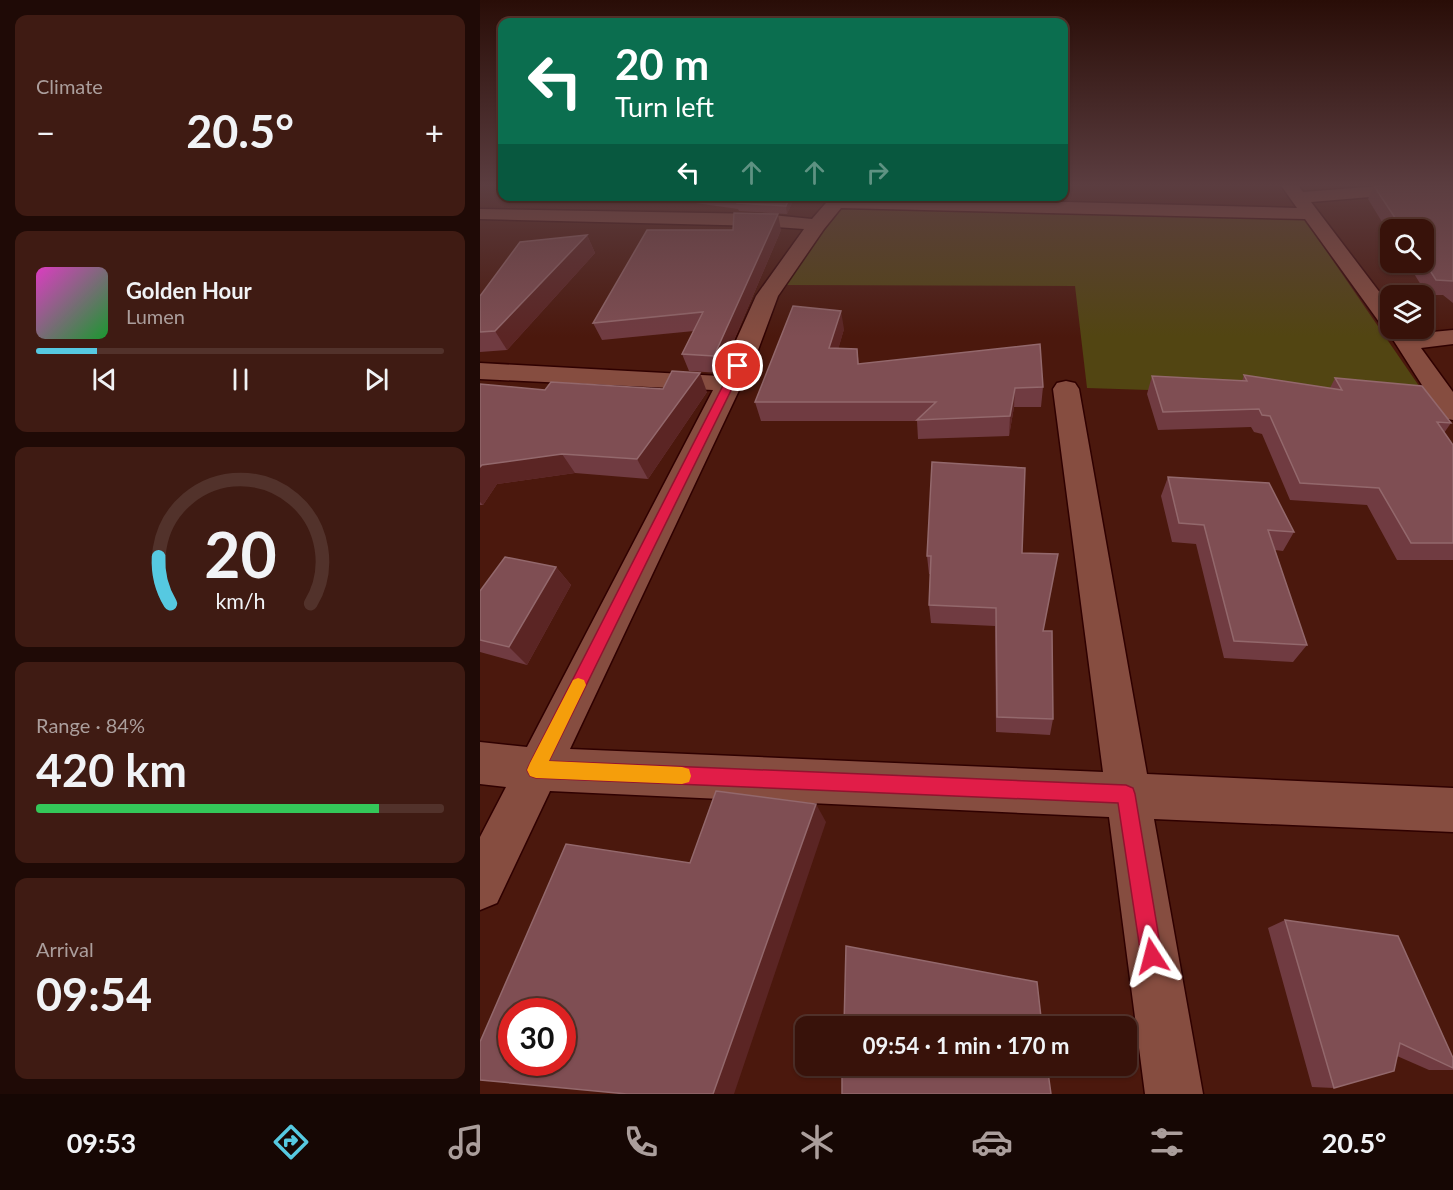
<!DOCTYPE html>
<meta charset="utf-8">
<style>
:root{--surface:#38120a;--page:#3f1b13;--text:#f1f3f6;--muted:#ab9e9c;--line:#52322b;--accent:#56c9e1}
body{margin:0;font-family:Lato,sans-serif;background:var(--page);color:var(--text);height:100vh;display:flex;flex-direction:column;font-size:22px;white-space:nowrap}
*{box-sizing:border-box;margin:0}
p{font-size:20px;color:var(--muted)}
.icon{flex:none;width:33px;height:33px;fill:none;stroke:currentColor;stroke-width:2;stroke-linecap:round;stroke-linejoin:round}
.map{position:relative;flex:1;overflow:hidden}
.drawer{display:flex;flex-direction:column;gap:15px;padding:15px;background:#1f0a06;width:480px}
.drawer>*{flex:none}
.hud{position:absolute;left:18px;top:18px;width:570px;height:183px;border-radius:12px;box-shadow:0 2px 4px #0004,0 0 0 2px var(--line);background:#0b6e4f;color:#fff;overflow:hidden}
.controls{position:absolute;left:900px;top:219px;display:grid;gap:12px}
.controls a{display:grid;place-items:center;width:54px;height:54px;border-radius:12px;background:var(--surface);box-shadow:0 2px 4px #0004,0 0 0 2px var(--line);font-size:30px}
.speed{position:absolute;left:18px;top:998px;display:flex;gap:12px;font-size:30px;font-weight:700;text-align:center}
.speed>*{display:grid;place-content:center;width:78px;height:78px;border-radius:50%;background:var(--surface);box-shadow:0 2px 4px #0004,0 0 0 2px var(--line);line-height:1}
.speed .limit{border:9px solid #d22;background:#fff;color:#111}
.pin{position:absolute;display:grid;place-items:center;width:51px;height:51px;color:#fff;margin:-26px;border:3px solid #fff;border-radius:50%;box-shadow:0 2px 6px #0007}
.me{position:absolute;width:66px;margin:-33px;rotate:351deg;stroke-linejoin:round;filter:drop-shadow(0 0 4px #0008)}
.turn{display:flex;align-items:center;gap:21px;height:126px;padding:0 18px;font-size:27px}
.turn .icon{width:78px;height:78px;stroke-width:2.5}
.turn b{display:block;font-size:42px;line-height:51px}
.lanes{display:flex;align-items:center;height:57px;padding:0 18px;background:#0003;justify-content:center;gap:30px;direction:ltr}
.lanes .off{opacity:.35}
.big{font-size:45px;font-weight:700;line-height:1.1}
.drawer .tile{flex:1;display:flex;flex-direction:column;justify-content:center;gap:9px;min-width:0;padding:0 21px;border-radius:12px;background:var(--page)}
.drawer .dial{align-items:center;gap:0}
.dial svg{height:156px;overflow:visible;fill:none;stroke:var(--line);stroke-width:7;stroke-linecap:round;text-anchor:middle}
.dial text{fill:var(--text);stroke:none}
.song{display:flex;align-items:center;gap:18px}
.cover{width:72px;height:72px;border-radius:9px;background:linear-gradient(135deg,hsl(310 70% 55%),hsl(130 70% 35%))}
.played{height:6px;border-radius:3px;background:linear-gradient(90deg,var(--accent) 15%,var(--line) 15%)}
.keys{display:flex;justify-content:space-around;direction:ltr}
.heat{display:flex;justify-content:space-between;align-items:center;font-size:33px;direction:ltr}
.charge{height:9px;border-radius:4px;background:linear-gradient(90deg,#34c759 84%,var(--line) 0)}
.trip{position:absolute;left:315px;top:1016px;width:342px;height:60px;border-radius:12px;background:var(--surface);box-shadow:0 2px 4px #0004,0 0 0 2px var(--line);font-weight:700;line-height:60px;text-align:center}
.dock{display:flex;height:96px;justify-content:space-around;align-items:center;background:#160704;color:var(--muted)}
.dock .icon{width:42px;height:42px}
.dock .active{color:var(--accent)}
.dock b{font-size:27px;color:var(--text)}
main{display:flex;flex:1;min-height:0}
.map>svg:first-child{display:block}
</style>
<main>
<section class="drawer">
<div class="tile"><p>Climate</p>
<div class="heat"><a>−</a><b class="big">20.5°</b><a>+</a></div>
</div>
<div class="tile">
<div class="song"><i class="cover"></i><div><b>Golden Hour</b><p>Lumen</p></div></div>
<div class="played"></div>
<div class="keys"><svg class="icon" aria-label="previous" viewBox="0 0 24 24"><path d="M18 5L8 12l10 7zM5 5v14"/></svg><svg class="icon" aria-label="pause" viewBox="0 0 24 24"><path d="M8 5v14M16 5v14"/></svg><svg class="icon" aria-label="next" viewBox="0 0 24 24"><path d="M6 5l10 7-10 7zM19 5v14"/></svg></div>
</div>
<div class="tile dial"><svg viewBox="0 0 100 80">
<path d="M14 69A42 42 0 1 1 86 69"/>
<path d="M14 69A42 42 0 0 1 8 45" stroke="#56c9e1"/>
<text x="50" y="56" font-size="32" font-weight="700">20</text>
<text x="50" y="72" font-size="11">km/h</text>
</svg></div>
<div class="tile"><p>Range · 84%</p><b class="big">420 km</b><div class="charge"></div></div>
<div class="tile"><p>Arrival</p><b class="big">09:54</b></div>
</section>
<div class="map">
<svg width="973" height="1094" viewBox="0 0 973 1094">
<rect width="100%" height="100%" fill="#4b180d"/>
<!-- green -->
<path fill="#524512" d="M362,206L823,217L948,399L607,388L595,286L306,285Z"/>
<g fill="none" stroke-linecap="round" stroke-linejoin="round">
<defs>
<path id="minor" d="M800,184H817L823,192L926,184H973V190L831,202L910,306V328H928L932,334L973,330V344L941,348L973,392V420L963,418L905,327L902,326L825,219L361,208L344,229L298,296L278,350L90,749L623,772L573,389L577,383L586,381L595,383L599,389L667,774L973,788V832L674,819L723,1094H665L629,817L70,791L17,903L0,910V837L26,787L0,784V742L47,747L233,390L0,379V363L240,376L276,296L324,229L282,226L0,219V209L282,214L332,219L352,196L817,208Z"/>
</defs>
<!-- minor casing -->
<use href="#minor" stroke="#2f0000" stroke-width="3"/>
<!-- minor -->
<use href="#minor" fill="#864d40" fill-rule="evenodd"/>
</g>
<!-- wall -->
<g fill="#703b41">
<path d="M878,184H904L879,185Z"/>
<path d="M973,184V303L963,295H947L927,262H944V230H910V235L888,199L894,186Z"/>
<path d="M166,196H315L307,214L259,211L258,209Z"/>
<path d="M301,230L240,373L209,371L202,354L214,331L122,340L113,323Z"/>
<path d="M107,235L115,253L27,350L0,352V296Z"/>
<path d="M364,329L358,349H377L379,364L563,387L561,407H534L529,436L438,439L437,421H281L275,402Z"/>
<path d="M764,375L850,388L855,378L971,423L964,433L973,445V560H917L887,505L810,500L782,434L774,432L771,427L678,430L667,394L672,376L762,381Z"/>
<path d="M0,384L65,390L227,392L168,479L95,473L17,484L3,505H0Z"/>
<path d="M688,477L814,532L803,551L795,550L827,645L813,662L744,658L716,544L692,542L681,496Z"/>
<path d="M542,553L564,631L573,719L570,735L516,732L515,626L451,623L449,605L450,574H449L447,556Z"/>
<path d="M76,567L91,585L47,665L0,652V591Z"/>
<path d="M805,920L973,1058V1070H949L917,1056L854,1088L832,1087L788,928Z"/>
</g>
<!-- shaded-wall -->
<g fill="#5b2524">
<path d="M310,196H315L307,214L306,206Z"/>
<path d="M298,214L301,230L240,373L234,356Z"/>
<path d="M107,235L115,253L27,350L15,331Z"/>
<path d="M361,311L364,329L353,368L349,348Z"/>
<path d="M220,373L227,392L168,479L157,459Z"/>
<path d="M535,388L534,407L529,436L530,416Z"/>
<path d="M82,454L95,473L17,484L3,505L0,502V467L2,465Z"/>
<path d="M76,567L91,585L47,665L29,647Z"/>
<path d="M336,804L346,822L254,1094H233Z"/>
</g>
<!-- building -->
<g fill="#7f4e53" stroke="#93686c" stroke-width="1.5" fill-rule="evenodd">
<path d="M925,184H973V281L956,280L944,261V230H923L894,186Z"/>
<path d="M230,196H310L306,206L257,203V200Z"/>
<path d="M254,213L298,214L234,356L202,354L223,312L113,323L167,230H253Z"/>
<path d="M107,235L15,331L0,332V296L40,242Z"/>
<path d="M313,306L361,311L349,348L377,349L378,364L560,344L563,387L535,388L530,416L437,420L456,402H275Z"/>
<path d="M192,371L220,373L157,459L82,454L2,465L0,467V384L65,390L71,382L183,389Z"/>
<path d="M764,375L862,390L855,378L942,386L971,423L957,422L973,445V543H931L899,488L820,483L790,416L782,415L779,409L683,412L672,376L767,381Z"/>
<path d="M452,462L545,468L542,553L578,554L563,631H572L573,719L517,717L516,608L449,605L451,556H447Z"/>
<path d="M688,477L789,483L814,532L788,530L827,645L754,641L724,525L699,523Z"/>
<path d="M25,557L76,567L29,647L0,640V591Z"/>
<path d="M236,791L336,804L233,1094H147L0,1080V1042L86,844L210,863ZM32,1011H82V1062H32Z"/>
<path d="M805,920L918,936L973,1058V1068L920,1043L914,1071L854,1088Z"/>
<path d="M366,946L557,982L562,1026H364Z"/>
<path d="M362,1065H567L571,1094H362Z"/>
</g>
<!-- sky -->
<linearGradient id="sky" x2="0" y2="1"><stop stop-color="#290d07"/><stop offset="0.55" stop-color="#5b3d40"/><stop offset="1" stop-color="#5b3d40" stop-opacity="0"/></linearGradient>
<rect width="973" height="337" fill="url(#sky)"/>
<!-- route -->
<path fill="#e11d48" stroke="#92132f" stroke-width="1.5" d="M258,363L263,366L69,761L646,785L653,788L655,794L682,956L679,963L672,966L664,963L661,956L638,803L56,778L50,776L47,770L50,763L253,366Z"/>
<!-- slow -->
<path fill="#f59e0b" d="M98,678L104,680L106,685L69,761L202,767L209,769L211,776L209,782L202,784L56,778L50,776L47,770L50,763L93,680Z"/>
</svg>
<div class="controls">
<a><svg class="icon" aria-label="search" viewBox="0 0 24 24"><circle cx="10" cy="10" r="6"/><path d="M15 15l6 6"/></svg></a>
<a><svg class="icon" aria-label="layers" viewBox="0 0 24 24"><path d="M12 4l9 5-9 5-9-5zM3 14l9 5 9-5"/></svg></a>
</div>
<div class="speed"><div class="limit">30</div></div>
<div class="pin" style="left:258px;top:366px;background:#d93025"><svg class="icon" aria-label="arrive" viewBox="0 0 24 24"><path d="M6 21V4h12l-3 4 3 4H6"/></svg></div>
<svg class="me" style="left:672px;top:956px" viewBox="-20 -20 40 40"><path d="M0-17L14 15 0 8-14 15z" fill="#e11d48" stroke="#fff" stroke-width="4"/></svg>
<div class="trip">09:54 · 1 min · 170 m</div>
<div class="hud">
<div class="turn"><svg class="icon" aria-label="left" viewBox="0 0 24 24"><path d="M17 20v-9H6M10 6l-5 5 5 5"/></svg><div><b>20 m</b>Turn left</div></div>
<div class="lanes"><svg class="icon" aria-label="left" viewBox="0 0 24 24"><path d="M17 20v-9H6M10 6l-5 5 5 5"/></svg><svg class="icon off" aria-label="ahead" viewBox="0 0 24 24"><path d="M12 20V5M6 11l6-6 6 6"/></svg><svg class="icon off" aria-label="ahead" viewBox="0 0 24 24"><path d="M12 20V5M6 11l6-6 6 6"/></svg><svg class="icon off" aria-label="right" viewBox="0 0 24 24"><path d="M7 20v-9h11M14 6l5 5-5 5"/></svg></div>
</div>
</div>
</main>
<nav class="dock">
<b>09:53</b>
<svg class="icon active" aria-label="directions" viewBox="0 0 24 24"><path d="M12 3l9 9-9 9-9-9zM9 14v-3h6M13 9l2 2-2 2"/></svg>
<svg class="icon" aria-label="music" viewBox="0 0 24 24"><path d="M9 18V5l10-2v13"/><circle cx="6" cy="18" r="3"/><circle cx="16" cy="16" r="3"/></svg>
<svg class="icon" aria-label="phone" viewBox="0 0 24 24"><path d="M5 4h4l2 5-3 2q2 4 5 5l2-3 5 2v4C11 20 4 13 5 4z"/></svg>
<svg class="icon" aria-label="climate" viewBox="0 0 24 24"><path d="M12 3v18M4 7l16 10M4 17L20 7"/></svg>
<svg class="icon" aria-label="car" viewBox="0 0 24 24"><path d="M5 17H2v-5l4-1 3-4h7l3 4 3 1v5h-3M9 17h6M6 11h13"/><circle cx="7" cy="17" r="2"/><circle cx="17" cy="17" r="2"/></svg>
<svg class="icon" aria-label="filters" viewBox="0 0 24 24"><path d="M4 7h16M4 17h16"/><circle cx="9" cy="7" r="2"/><circle cx="15" cy="17" r="2"/></svg>
<b>20.5°</b>
</nav>
